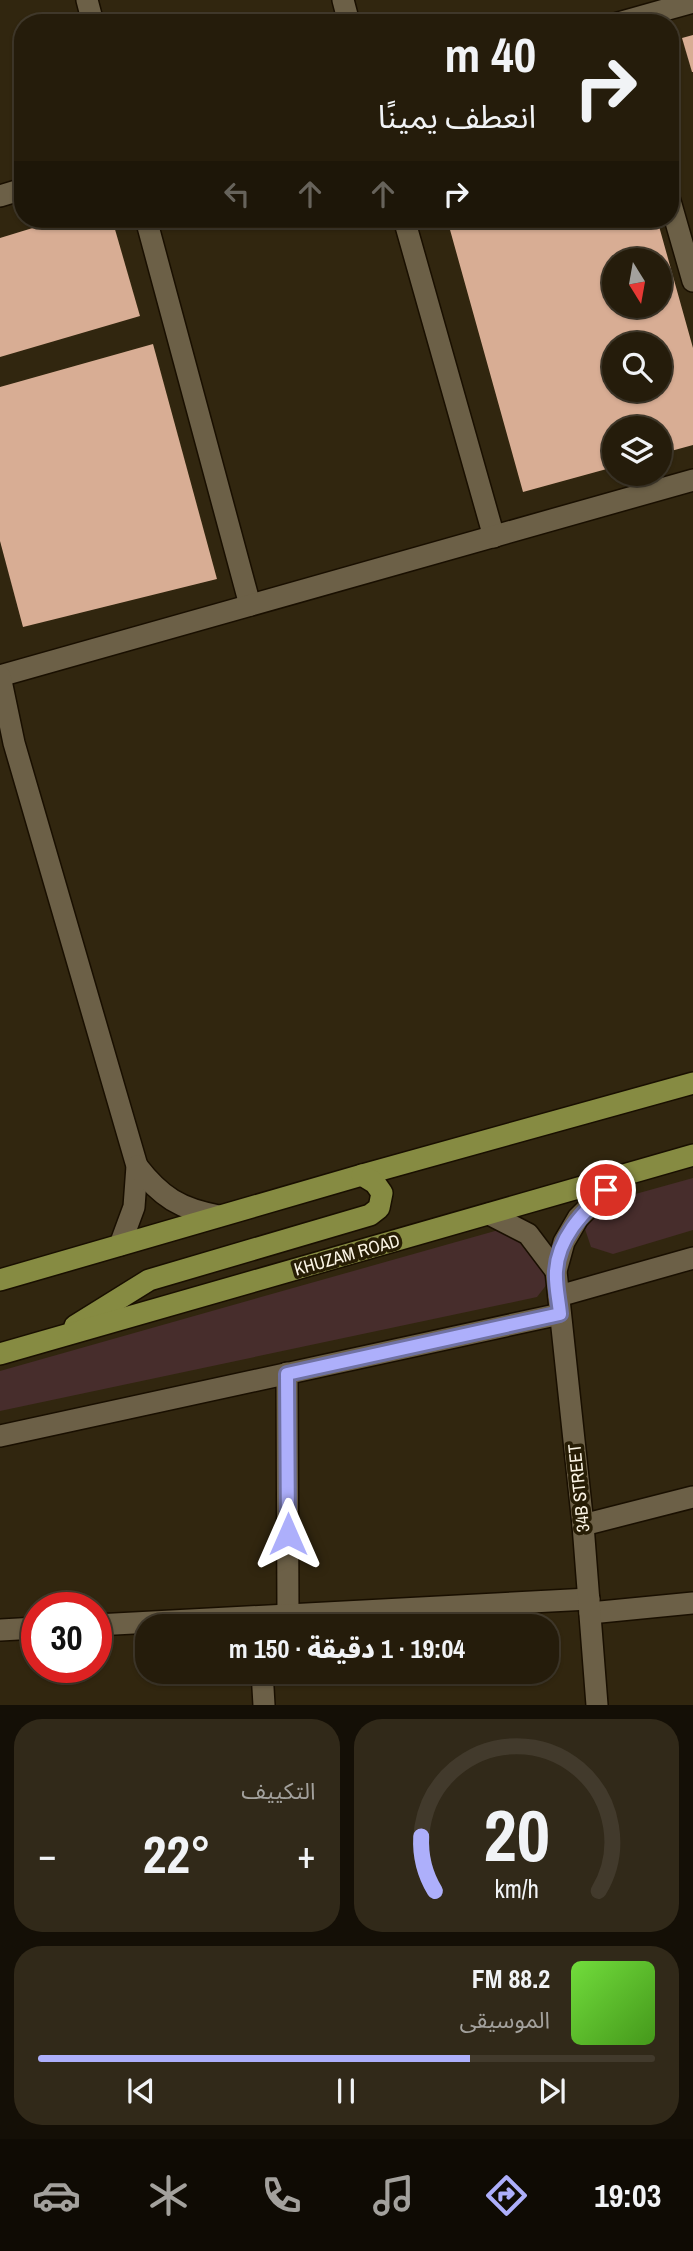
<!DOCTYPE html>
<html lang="ar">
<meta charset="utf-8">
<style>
:root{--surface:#251c0b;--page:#312919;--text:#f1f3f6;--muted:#a3a19d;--line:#423a2c;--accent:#adaffb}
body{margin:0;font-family:"Archivo Narrow","Noto Sans Arabic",sans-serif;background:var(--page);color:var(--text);direction:rtl;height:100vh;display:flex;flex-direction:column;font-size:26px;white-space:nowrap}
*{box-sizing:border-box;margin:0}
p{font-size:23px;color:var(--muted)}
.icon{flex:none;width:38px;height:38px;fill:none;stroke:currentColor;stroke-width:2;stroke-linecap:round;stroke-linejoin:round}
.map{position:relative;height:1705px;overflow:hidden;direction:ltr}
.side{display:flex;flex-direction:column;gap:14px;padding:14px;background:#140f06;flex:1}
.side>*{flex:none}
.guide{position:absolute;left:14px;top:14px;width:665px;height:214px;border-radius:28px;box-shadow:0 2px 5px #0004,0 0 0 2px var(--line);direction:rtl;background:#251c0b;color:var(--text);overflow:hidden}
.needle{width:46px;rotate:169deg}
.tools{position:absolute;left:602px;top:248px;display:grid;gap:14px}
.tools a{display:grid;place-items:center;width:70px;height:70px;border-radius:50%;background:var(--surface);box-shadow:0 2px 5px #0004,0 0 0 2px var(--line);font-size:35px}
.speed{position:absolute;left:21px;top:1592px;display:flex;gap:14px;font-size:35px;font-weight:700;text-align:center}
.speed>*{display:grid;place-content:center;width:91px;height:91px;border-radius:50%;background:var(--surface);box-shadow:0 2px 5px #0004,0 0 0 2px var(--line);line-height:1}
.speed .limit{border:10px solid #d22;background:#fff;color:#111}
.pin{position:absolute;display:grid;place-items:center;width:60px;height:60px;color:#fff;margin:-30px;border:4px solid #fff;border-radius:50%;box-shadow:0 2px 7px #0007}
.me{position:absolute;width:77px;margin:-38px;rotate:0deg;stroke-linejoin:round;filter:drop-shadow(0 0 5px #0008)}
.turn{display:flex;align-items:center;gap:24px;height:147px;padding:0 28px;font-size:32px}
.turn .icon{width:91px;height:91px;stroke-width:2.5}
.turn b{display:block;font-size:49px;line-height:60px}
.lanes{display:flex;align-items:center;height:66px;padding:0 28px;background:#0003;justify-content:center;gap:35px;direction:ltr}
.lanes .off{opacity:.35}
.big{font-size:52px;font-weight:800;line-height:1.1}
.side .widget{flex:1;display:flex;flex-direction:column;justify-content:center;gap:10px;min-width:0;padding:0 24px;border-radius:28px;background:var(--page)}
.side .dial{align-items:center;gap:0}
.dial svg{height:182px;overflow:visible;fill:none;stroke:var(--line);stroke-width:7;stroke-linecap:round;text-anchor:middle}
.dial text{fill:var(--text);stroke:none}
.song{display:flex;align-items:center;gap:21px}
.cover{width:84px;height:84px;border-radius:10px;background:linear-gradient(135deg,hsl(100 70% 55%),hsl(100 70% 35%))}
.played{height:7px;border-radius:4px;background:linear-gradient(90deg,var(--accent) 70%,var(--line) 70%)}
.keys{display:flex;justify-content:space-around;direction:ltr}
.heat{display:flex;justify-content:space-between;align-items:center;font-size:38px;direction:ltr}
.side .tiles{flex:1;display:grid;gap:14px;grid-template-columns:1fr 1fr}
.widget:last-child{grid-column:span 2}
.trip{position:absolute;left:135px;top:1614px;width:424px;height:70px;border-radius:28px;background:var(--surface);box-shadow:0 2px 5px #0004,0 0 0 2px var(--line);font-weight:800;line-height:70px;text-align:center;direction:rtl}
.dock{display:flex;height:112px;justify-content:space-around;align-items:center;background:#0f0b04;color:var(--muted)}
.dock .icon{width:49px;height:49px}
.dock .on{color:var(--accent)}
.dock b{font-size:32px;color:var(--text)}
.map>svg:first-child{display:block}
</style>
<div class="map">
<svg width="693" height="1705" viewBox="0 0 693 1705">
<rect width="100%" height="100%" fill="#31260f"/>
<!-- green -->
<g fill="#472d2c">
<path d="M693,1178V1230L613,1254L591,1247L585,1229L603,1203Z"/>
<path d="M523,1223L555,1249L551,1279L537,1297L0,1411V1371Z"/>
</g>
<!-- building -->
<g fill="#d8ad94" fill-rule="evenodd">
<path d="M693,35V72H692L682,38Z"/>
<path d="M62,219H112L140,316L0,357V238Z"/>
<path d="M447,219H657L693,348V445L660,454V429H614V467L523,492ZM614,261H660V306H614ZM614,345H660V390H614Z"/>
<path d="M153,344L217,579L23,627L0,541V387Z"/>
</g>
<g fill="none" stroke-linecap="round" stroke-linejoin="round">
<defs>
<g id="minor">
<path d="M87,0L93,23"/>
<path d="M343,0L349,23"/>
<path d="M618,23L693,2"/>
<path d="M0,196L23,189"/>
<path d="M670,201L693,281"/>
<path d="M146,219L250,605"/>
<path d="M404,219L494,537"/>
<path d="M0,676L693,480"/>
<path d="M0,676L14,743L137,1166L134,1207L120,1245"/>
<path d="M137,1166C161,1197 180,1209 219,1216"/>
<path d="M489,1214L528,1234L556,1271"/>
<path d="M559,1296L693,1258"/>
<path d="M0,1436L560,1314"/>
<path d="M583,1525L693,1497"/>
<path d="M590,1613L693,1603"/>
<path d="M282,1624L288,1614L287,1373"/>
<path d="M96,1625L589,1599"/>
<path d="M0,1630L37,1628"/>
<path d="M262,1671L264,1705"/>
<path d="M597,1705L583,1525L556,1271L564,1242L578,1218L620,1176"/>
</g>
<g id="primary">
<path d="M0,1280L362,1175L693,1083"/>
<path d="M75,1326L149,1280L370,1215L379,1208L382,1193L375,1183L362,1175"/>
<path d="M0,1354L693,1155"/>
</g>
</defs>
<!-- minor casing -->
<use href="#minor" stroke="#190f00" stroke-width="24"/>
<!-- primary casing -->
<use href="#primary" stroke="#190f00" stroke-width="24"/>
<!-- minor -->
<use href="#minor" stroke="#6c6047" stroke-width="21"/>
<!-- primary -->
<use href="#primary" stroke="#868b42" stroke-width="21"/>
</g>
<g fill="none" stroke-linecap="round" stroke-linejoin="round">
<defs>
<path id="route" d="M288,1534L287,1374L560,1314C559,1301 555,1285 556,1271C558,1237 584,1212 606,1190"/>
</defs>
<!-- route casing -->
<use href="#route" stroke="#7072a3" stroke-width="18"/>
<!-- route -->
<use href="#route" stroke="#adaffb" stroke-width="12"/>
</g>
<g text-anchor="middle" stroke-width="7" stroke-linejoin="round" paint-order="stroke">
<!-- street labels -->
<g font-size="18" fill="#fbf4e5" stroke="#271d05">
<text transform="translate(347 1255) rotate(-16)" y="6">KHUZAM ROAD</text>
<text transform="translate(579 1488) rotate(-96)" y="6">34B STREET</text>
</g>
</g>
</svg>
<div class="tools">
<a><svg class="needle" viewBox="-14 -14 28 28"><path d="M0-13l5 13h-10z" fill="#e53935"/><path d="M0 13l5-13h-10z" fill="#a3a19d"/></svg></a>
<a><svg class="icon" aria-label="search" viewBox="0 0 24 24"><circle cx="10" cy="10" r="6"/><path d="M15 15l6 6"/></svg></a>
<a><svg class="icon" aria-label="layers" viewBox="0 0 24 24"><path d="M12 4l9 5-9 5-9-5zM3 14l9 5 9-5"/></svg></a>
</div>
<div class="speed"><div class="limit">30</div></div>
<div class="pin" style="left:606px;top:1190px;background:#d93025"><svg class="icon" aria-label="arrive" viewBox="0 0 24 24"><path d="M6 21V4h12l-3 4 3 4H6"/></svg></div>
<svg class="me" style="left:288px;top:1534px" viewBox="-20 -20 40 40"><path d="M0-17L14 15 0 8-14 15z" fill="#adaffb" stroke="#fff" stroke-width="4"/></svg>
<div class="trip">19:04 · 1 دقيقة · 150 m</div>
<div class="guide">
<div class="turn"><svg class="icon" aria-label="right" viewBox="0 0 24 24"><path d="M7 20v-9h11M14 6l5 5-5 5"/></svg><div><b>40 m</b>انعطف يمينًا</div></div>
<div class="lanes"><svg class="icon off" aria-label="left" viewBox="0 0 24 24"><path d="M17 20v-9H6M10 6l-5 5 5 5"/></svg><svg class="icon off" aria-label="ahead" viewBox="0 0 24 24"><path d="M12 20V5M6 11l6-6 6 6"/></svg><svg class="icon off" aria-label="ahead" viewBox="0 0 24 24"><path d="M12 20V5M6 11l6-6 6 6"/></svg><svg class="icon" aria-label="right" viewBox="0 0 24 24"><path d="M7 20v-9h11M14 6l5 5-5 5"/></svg></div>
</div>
</div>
<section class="side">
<div class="tiles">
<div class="widget dial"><svg viewBox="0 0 100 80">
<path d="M14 69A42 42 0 1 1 86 69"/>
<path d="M14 69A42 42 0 0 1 8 45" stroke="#adaffb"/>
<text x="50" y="56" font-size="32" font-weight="700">20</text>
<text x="50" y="72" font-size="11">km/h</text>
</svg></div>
<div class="widget"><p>التكييف</p>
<div class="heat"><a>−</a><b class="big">22°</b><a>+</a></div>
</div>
<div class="widget">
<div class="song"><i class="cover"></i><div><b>88.2 FM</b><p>الموسيقى</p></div></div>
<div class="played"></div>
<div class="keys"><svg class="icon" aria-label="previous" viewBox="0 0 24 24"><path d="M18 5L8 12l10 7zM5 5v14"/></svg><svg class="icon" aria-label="pause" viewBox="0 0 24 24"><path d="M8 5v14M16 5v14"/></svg><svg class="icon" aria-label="next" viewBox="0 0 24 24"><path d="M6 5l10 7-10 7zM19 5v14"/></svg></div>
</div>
</div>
</section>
<nav class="dock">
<b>19:03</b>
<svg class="icon on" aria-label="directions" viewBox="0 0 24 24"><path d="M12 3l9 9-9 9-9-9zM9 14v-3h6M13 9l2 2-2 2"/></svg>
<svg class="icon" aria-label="music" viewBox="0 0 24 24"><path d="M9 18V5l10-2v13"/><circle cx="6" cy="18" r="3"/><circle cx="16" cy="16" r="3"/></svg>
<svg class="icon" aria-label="phone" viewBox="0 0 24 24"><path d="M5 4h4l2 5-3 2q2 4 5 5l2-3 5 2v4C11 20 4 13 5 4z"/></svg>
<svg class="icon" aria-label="climate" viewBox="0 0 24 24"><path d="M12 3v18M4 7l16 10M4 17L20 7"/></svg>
<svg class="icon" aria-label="car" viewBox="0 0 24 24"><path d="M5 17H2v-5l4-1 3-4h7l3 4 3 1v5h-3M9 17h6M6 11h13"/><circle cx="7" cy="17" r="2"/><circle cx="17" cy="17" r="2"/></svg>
</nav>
